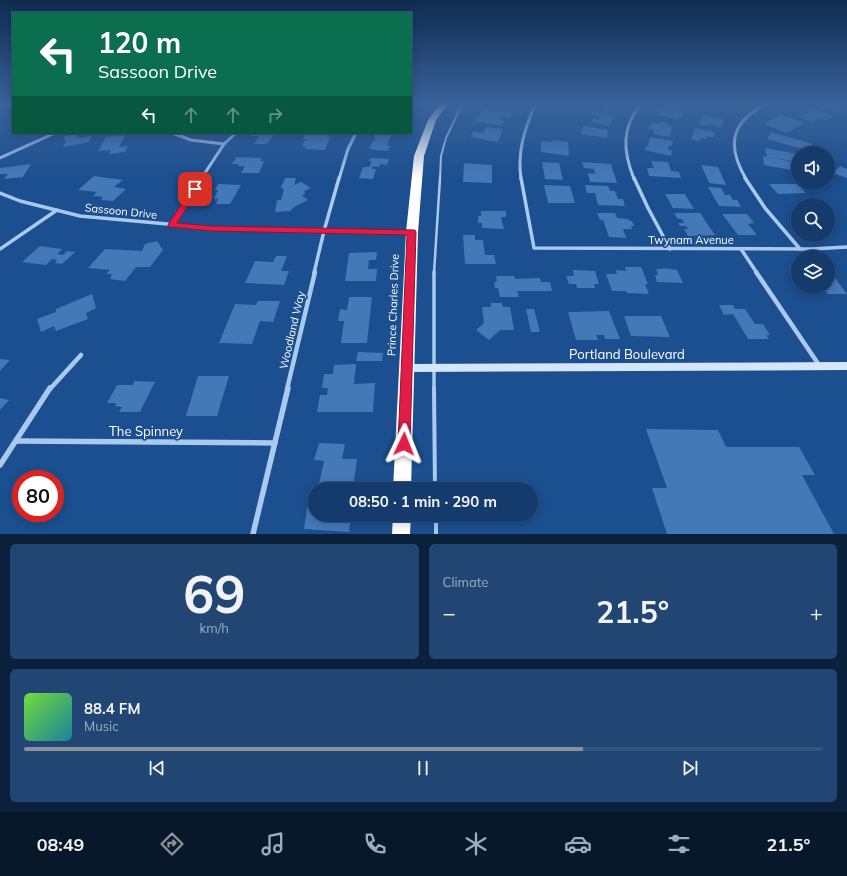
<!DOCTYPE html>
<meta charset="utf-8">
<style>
:root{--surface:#143b6b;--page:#214673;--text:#f1f3f6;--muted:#9dadc1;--line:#33557e;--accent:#8c9099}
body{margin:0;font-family:Mulish,sans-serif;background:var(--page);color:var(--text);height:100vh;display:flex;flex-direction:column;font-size:15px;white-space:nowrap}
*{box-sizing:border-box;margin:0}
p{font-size:13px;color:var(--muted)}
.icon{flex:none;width:22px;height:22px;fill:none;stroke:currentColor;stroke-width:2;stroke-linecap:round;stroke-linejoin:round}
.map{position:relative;height:534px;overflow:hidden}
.panel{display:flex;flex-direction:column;gap:10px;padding:10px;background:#0b203b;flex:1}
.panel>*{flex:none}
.banner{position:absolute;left:12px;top:12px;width:400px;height:122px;border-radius:0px;box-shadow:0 2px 10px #0003,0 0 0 1px var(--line);background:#0b6e4f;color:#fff;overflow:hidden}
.controls{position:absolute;left:791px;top:146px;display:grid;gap:8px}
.controls a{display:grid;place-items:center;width:44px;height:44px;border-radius:50%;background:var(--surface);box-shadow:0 2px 10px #0003,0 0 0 1px var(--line);font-size:20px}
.speed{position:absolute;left:12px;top:470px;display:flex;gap:8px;font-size:20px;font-weight:700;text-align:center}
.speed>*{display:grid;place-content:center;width:52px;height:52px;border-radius:50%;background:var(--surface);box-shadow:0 2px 10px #0003,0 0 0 1px var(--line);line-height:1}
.speed .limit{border:6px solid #d22;background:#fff;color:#111}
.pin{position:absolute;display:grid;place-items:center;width:34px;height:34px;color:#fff;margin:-17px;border-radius:8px;box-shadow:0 2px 6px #0006}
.me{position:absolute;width:44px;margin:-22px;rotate:2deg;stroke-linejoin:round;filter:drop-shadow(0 0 3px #0008)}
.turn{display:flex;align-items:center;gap:14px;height:84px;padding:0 20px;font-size:18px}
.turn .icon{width:52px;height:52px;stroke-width:2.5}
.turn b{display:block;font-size:28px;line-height:34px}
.lanes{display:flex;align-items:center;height:38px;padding:0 20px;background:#0003;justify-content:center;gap:20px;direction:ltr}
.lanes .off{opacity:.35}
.big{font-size:30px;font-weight:700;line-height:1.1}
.panel .tile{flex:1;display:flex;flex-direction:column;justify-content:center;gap:6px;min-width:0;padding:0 14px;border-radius:6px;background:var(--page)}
.panel .dial{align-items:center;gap:0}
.dial b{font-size:52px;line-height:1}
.song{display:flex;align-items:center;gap:12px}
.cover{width:48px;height:48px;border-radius:6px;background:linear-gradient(135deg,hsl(100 70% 55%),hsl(190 70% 35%))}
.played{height:4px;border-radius:2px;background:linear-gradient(90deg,var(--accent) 70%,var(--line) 70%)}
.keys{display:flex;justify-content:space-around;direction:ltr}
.heat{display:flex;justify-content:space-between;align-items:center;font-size:22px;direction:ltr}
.panel .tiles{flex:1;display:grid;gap:10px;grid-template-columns:1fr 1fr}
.tile:last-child{grid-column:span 2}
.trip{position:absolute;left:308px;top:482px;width:230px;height:40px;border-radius:20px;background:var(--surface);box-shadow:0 2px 10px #0003,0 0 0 1px var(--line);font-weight:700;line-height:40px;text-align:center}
.menu{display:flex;height:64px;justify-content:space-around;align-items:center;background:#08182b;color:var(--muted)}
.menu .icon{width:28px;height:28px}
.menu .selected{color:var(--accent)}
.menu b{font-size:18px;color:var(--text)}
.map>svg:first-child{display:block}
</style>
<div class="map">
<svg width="847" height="534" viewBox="0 0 847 534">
<rect width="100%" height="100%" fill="#1b4f8f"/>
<!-- building -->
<g fill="#4478b7">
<path d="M496,104H515L512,108Z"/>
<path d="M608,104H624L619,112L601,107L603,105L606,106Z"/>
<path d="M816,104H844L847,105L835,112L814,105Z"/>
<path d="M667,105L685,109L681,119L678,118V120L659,115L661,112L658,111L660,108L666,107Z"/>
<path d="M483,108L513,113L510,118L501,117L499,120L504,121L502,126L475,121Z"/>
<path d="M814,109L833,116L825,121L819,118L812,122L799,117Z"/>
<path d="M593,111L614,116L610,126L592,122L593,118L598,119L599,116L591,115Z"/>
<path d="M781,114L804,123L787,133L764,124Z"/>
<path d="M704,115L725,120L721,127L710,124L709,126L698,124Z"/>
<path d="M651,122L660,124V122L668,123V126L672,127L670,137L654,134V130L649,129Z"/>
<path d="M583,126L608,130L607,138L581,134Z"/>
<path d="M486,127L503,129L498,142L470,137L473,131L483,133Z"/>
<path d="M695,128L715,132L713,138L707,136L706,139L701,138L700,141L691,139Z"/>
<path d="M771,132L812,144L809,151L767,139Z"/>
<path d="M76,133L79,138L91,136L89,142L63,147L66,142L63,137Z"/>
<path d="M252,133H275L267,144H254L259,136H250Z"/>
<path d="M311,133H329L327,136L330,137L325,150L305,149L306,147L302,146L304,141H306L307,139H303L305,134L309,135Z"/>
<path d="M376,133L392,134L387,145L390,146L388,151L369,149L372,142H374L376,138H374Z"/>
<path d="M125,135L119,147L128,146L125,152L109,154L111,150L98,151L106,137Z"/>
<path d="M650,137L673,141L672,146L669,145L668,150L672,151L671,156L645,150L646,146H648Z"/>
<path d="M552,140L568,142L569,156L541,152V141L552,142Z"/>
<path d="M765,148L798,154V162L767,157Z"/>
<path d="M763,156L798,163V171L764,165Z"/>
<path d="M236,157L262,158L260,161H264L259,173H241L245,166H238L239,164H232Z"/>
<path d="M370,158L389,159L387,165L380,164L379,167L373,166L372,169H376L373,179L359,178L363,167H369L372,161H369Z"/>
<path d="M651,161L668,162L671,171L679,172L681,178L649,176L647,168H654Z"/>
<path d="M542,162L559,163L563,180L545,179Z"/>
<path d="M582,162L611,164L617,183L590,182L588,173L595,174L594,169L584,168Z"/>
<path d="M464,163L492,165V183L463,182Z"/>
<path d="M31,164L23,177L4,179L8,174H0V168Z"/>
<path d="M701,165L718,167L726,185L709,183Z"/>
<path d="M840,166L847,169V178L833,173Z"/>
<path d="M94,176L123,180L114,187L126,189L113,201L101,200L103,197L93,196L97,192L78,190Z"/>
<path d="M285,178H296L294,185L301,182L311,188L304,191L305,193L302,196L308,200L294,207L290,211L275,212L277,200H281L284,189L281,188Z"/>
<path d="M218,184L241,185L230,204H216L218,199H214L218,190H215Z"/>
<path d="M769,184H797L806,193L778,194Z"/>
<path d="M544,185L570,186L575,203H548Z"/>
<path d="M585,185L608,186L610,191H615L618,199H623L625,206L598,205L595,193H587Z"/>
<path d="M708,187L721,188L725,195H730L733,200H737L741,207L719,206Z"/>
<path d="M665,194H685L694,209L673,208Z"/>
<path d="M481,211H506V217H501L504,229L482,228V223H478V216H481Z"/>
<path d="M597,213H615L617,218L628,219L630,221H632L634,226H631L632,229H623L626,238L609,237L603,220H600Z"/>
<path d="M674,213H700L715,235L688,236L684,229H688L686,226H680L678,223H684L682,219H678Z"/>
<path d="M722,214H747L754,223L748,224L757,235H738Z"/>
<path d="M463,235H475V240H483L485,255H494L496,264H465Z"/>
<path d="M157,241L163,250L150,267H136L125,281L110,279L112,274H106L110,270L88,268L105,249L142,251L145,244Z"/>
<path d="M40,246L62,249L57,254L63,255L67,251L75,252L62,264L55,263L57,260L52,259L46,265L22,262Z"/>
<path d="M377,252L376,260H369L368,269H377L376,281H345L349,253Z"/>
<path d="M276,256H287L281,271H289L284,285L245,283L255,261L273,262Z"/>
<path d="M625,267H641L648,284H645L649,294L627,293L626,291H612L606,274H617L616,270L626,271Z"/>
<path d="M663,268L677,270L683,283L657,282L655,275H658L656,269H663Z"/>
<path d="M573,270L595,271L599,284H594L595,288H577L576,284H569L566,276H574Z"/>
<path d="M496,276H514L515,279L540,278L541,282H550L552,291H517L519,297H500L498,288H495L494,282H497Z"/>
<path d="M828,278H835L847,294H828L823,287H828Z"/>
<path d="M92,294L96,308L86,313L88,319L56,331L54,326L41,332L37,319L56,312V309Z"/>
<path d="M349,297H372L367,343H341L344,321H338L340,309L347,310Z"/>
<path d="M258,301H280L273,322L260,321L252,344L219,343L235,304L256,305Z"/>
<path d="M491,303H502L503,307H510L514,330H500L489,340L476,330L484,323L482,307H491Z"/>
<path d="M719,305H733L735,309H745L755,324H763L770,335H766L769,339H748L733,314L724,315Z"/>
<path d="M526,309H534L540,332H531Z"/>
<path d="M609,311L620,339H605L604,335H596L598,340H576L568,312Z"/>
<path d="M624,316H661L670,337L631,336Z"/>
<path d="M358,352L383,353L382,361H356Z"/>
<path d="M0,359L10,360L0,371Z"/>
<path d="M356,364L354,384L375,383L373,412H317L320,395H327L328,388H322L324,374H333L334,365Z"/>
<path d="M198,376H229L217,416H186Z"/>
<path d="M134,381L155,382L140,412H119L122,407L115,406L116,403H107L117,385H133Z"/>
<path d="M0,398L9,400L0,410Z"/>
<path d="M646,429L718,430L726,447H799L815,475H802L834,534H667L652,488H667Z"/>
<path d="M319,443L345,444L342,459H357L353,489H318L324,461L314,460Z"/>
<path d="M315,507V515H351L349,532L304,529L307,508Z"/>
</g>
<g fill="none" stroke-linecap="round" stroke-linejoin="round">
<!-- lane-far3 -->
<path stroke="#a9c9ee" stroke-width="2" d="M440,179L441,156L446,138L462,104"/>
<!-- lane-far2 -->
<path stroke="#a9c9ee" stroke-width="2.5" d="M434,273L440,178"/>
<!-- lane-far1 -->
<path stroke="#a9c9ee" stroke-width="3.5" d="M434,272V389"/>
<!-- lane -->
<g stroke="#a9c9ee" stroke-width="4">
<path d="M434,388L435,489"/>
<path d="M436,515V534"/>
</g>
<!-- street-far3 -->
<g stroke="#a9c9ee" stroke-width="3">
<path d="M0,106L10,104"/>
<path d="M172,133L191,140L224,144"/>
<path d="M0,158L55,133"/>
<path d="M201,179L224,144L236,133"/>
<path d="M339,179L348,149L356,133"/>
<path d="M521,179C517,152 524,128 536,104"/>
<path d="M634,179C623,151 621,128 641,104"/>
<path d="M746,179C726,145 731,121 767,104"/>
</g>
<!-- street-far2 -->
<g stroke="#a9c9ee" stroke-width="3.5">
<path d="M521,178L534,248L812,249L847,247"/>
<path d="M634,178L648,208L670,249"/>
<path d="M745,178L765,208L800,249"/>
<path d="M0,193L20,201L80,216L211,228L410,232"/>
<path d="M172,225L202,178"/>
<path d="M0,249L57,210"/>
<path d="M741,249L757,273"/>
<path d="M314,273L324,231L339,178"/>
</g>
<!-- street-far1 -->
<g stroke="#a9c9ee" stroke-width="4.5">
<path d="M756,272L819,365"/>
<path d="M50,389L81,355"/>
<path d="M287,389L315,272"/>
</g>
<!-- street -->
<g stroke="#a9c9ee" stroke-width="5.5">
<path d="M17,441L275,443"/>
<path d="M0,465L50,388"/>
<path d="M253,534L288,388"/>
</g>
<!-- secondary -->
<path fill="#d6e6fa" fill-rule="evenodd" d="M847,362V370L407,372L404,371L402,368L404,365L407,364Z"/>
<!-- highway -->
<g fill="#fff" fill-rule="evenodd">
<path d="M440,104H448L436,120L424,156L418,232L411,489H393L406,232L414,156L428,120Z"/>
<path d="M393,515H411L410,534H392Z"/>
</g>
</g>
<!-- sky -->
<linearGradient id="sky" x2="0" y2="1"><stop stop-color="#0f2b4f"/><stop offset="0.58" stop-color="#39639b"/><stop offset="1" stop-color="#39639b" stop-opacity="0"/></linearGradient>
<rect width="847" height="178" fill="url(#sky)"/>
<!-- route -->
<path fill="#e11d48" stroke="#92132f" d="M195,187L199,189L177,223L211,226L415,230L416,232L410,444L409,448L404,450L400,448L398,444L407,235L211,231L169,227L168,225L169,223L192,188Z"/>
<g text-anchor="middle" stroke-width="3.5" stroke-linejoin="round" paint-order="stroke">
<!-- street labels -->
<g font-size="11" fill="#fff" stroke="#1b4f8f">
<text transform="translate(121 211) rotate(6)" y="4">Sassoon Drive</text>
<text x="691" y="244">Twynam Avenue</text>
<text transform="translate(393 305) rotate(-88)" y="4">Prince Charles Drive</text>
<text transform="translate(292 330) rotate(-77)" y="4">Woodland Way</text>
</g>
<!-- near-street labels -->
<g font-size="13" fill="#fff" stroke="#1b4f8f">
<text x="627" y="359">Portland Boulevard</text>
<text x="146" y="436">The Spinney</text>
</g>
</g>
</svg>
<div class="controls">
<a><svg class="icon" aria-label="sound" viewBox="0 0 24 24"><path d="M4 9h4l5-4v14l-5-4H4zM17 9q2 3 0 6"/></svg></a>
<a><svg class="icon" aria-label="search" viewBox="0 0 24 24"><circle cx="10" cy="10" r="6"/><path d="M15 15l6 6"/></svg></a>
<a><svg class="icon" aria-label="layers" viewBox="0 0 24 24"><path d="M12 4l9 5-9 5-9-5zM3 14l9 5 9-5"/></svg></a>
</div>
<div class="speed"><div class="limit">80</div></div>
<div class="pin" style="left:195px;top:189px;background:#d93025"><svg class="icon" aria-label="arrive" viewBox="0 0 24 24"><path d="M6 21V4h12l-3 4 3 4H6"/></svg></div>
<svg class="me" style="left:404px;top:444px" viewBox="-20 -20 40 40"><path d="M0-17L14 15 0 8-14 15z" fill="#e11d48" stroke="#fff" stroke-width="4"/></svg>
<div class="trip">08:50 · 1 min · 290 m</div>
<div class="banner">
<div class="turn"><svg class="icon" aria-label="left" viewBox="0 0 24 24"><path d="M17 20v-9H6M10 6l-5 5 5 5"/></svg><div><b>120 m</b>Sassoon Drive</div></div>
<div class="lanes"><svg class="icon" aria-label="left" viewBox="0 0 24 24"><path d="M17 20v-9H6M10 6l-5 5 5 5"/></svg><svg class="icon off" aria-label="ahead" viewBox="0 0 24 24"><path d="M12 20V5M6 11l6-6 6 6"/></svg><svg class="icon off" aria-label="ahead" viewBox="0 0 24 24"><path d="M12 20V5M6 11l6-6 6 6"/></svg><svg class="icon off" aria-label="right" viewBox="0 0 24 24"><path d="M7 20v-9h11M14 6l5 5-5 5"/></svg></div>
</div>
</div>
<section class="panel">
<div class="tiles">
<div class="tile dial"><b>69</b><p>km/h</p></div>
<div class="tile"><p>Climate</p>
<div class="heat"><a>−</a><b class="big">21.5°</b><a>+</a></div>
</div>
<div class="tile">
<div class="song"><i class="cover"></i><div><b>88.4 FM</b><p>Music</p></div></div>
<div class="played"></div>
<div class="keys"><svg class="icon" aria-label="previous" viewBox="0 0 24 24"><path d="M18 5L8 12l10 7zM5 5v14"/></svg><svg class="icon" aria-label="pause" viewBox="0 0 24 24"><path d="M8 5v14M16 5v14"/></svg><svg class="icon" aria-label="next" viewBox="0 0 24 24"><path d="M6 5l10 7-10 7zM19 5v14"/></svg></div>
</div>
</div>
</section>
<nav class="menu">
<b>08:49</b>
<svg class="icon selected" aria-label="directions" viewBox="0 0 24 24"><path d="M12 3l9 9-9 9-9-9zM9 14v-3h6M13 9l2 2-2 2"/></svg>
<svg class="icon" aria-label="music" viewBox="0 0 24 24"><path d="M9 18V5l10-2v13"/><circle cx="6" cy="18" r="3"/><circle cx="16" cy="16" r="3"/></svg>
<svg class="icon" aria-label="phone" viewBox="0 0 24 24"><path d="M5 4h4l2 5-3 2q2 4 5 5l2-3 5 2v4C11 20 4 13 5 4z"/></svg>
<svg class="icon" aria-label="climate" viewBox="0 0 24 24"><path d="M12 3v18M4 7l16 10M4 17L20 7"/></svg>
<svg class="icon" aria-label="car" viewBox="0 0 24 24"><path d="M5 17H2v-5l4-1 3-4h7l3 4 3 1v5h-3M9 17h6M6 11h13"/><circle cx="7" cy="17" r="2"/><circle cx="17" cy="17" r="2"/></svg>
<svg class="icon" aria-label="filters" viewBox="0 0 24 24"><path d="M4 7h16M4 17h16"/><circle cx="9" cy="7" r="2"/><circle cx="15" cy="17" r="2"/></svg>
<b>21.5°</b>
</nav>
